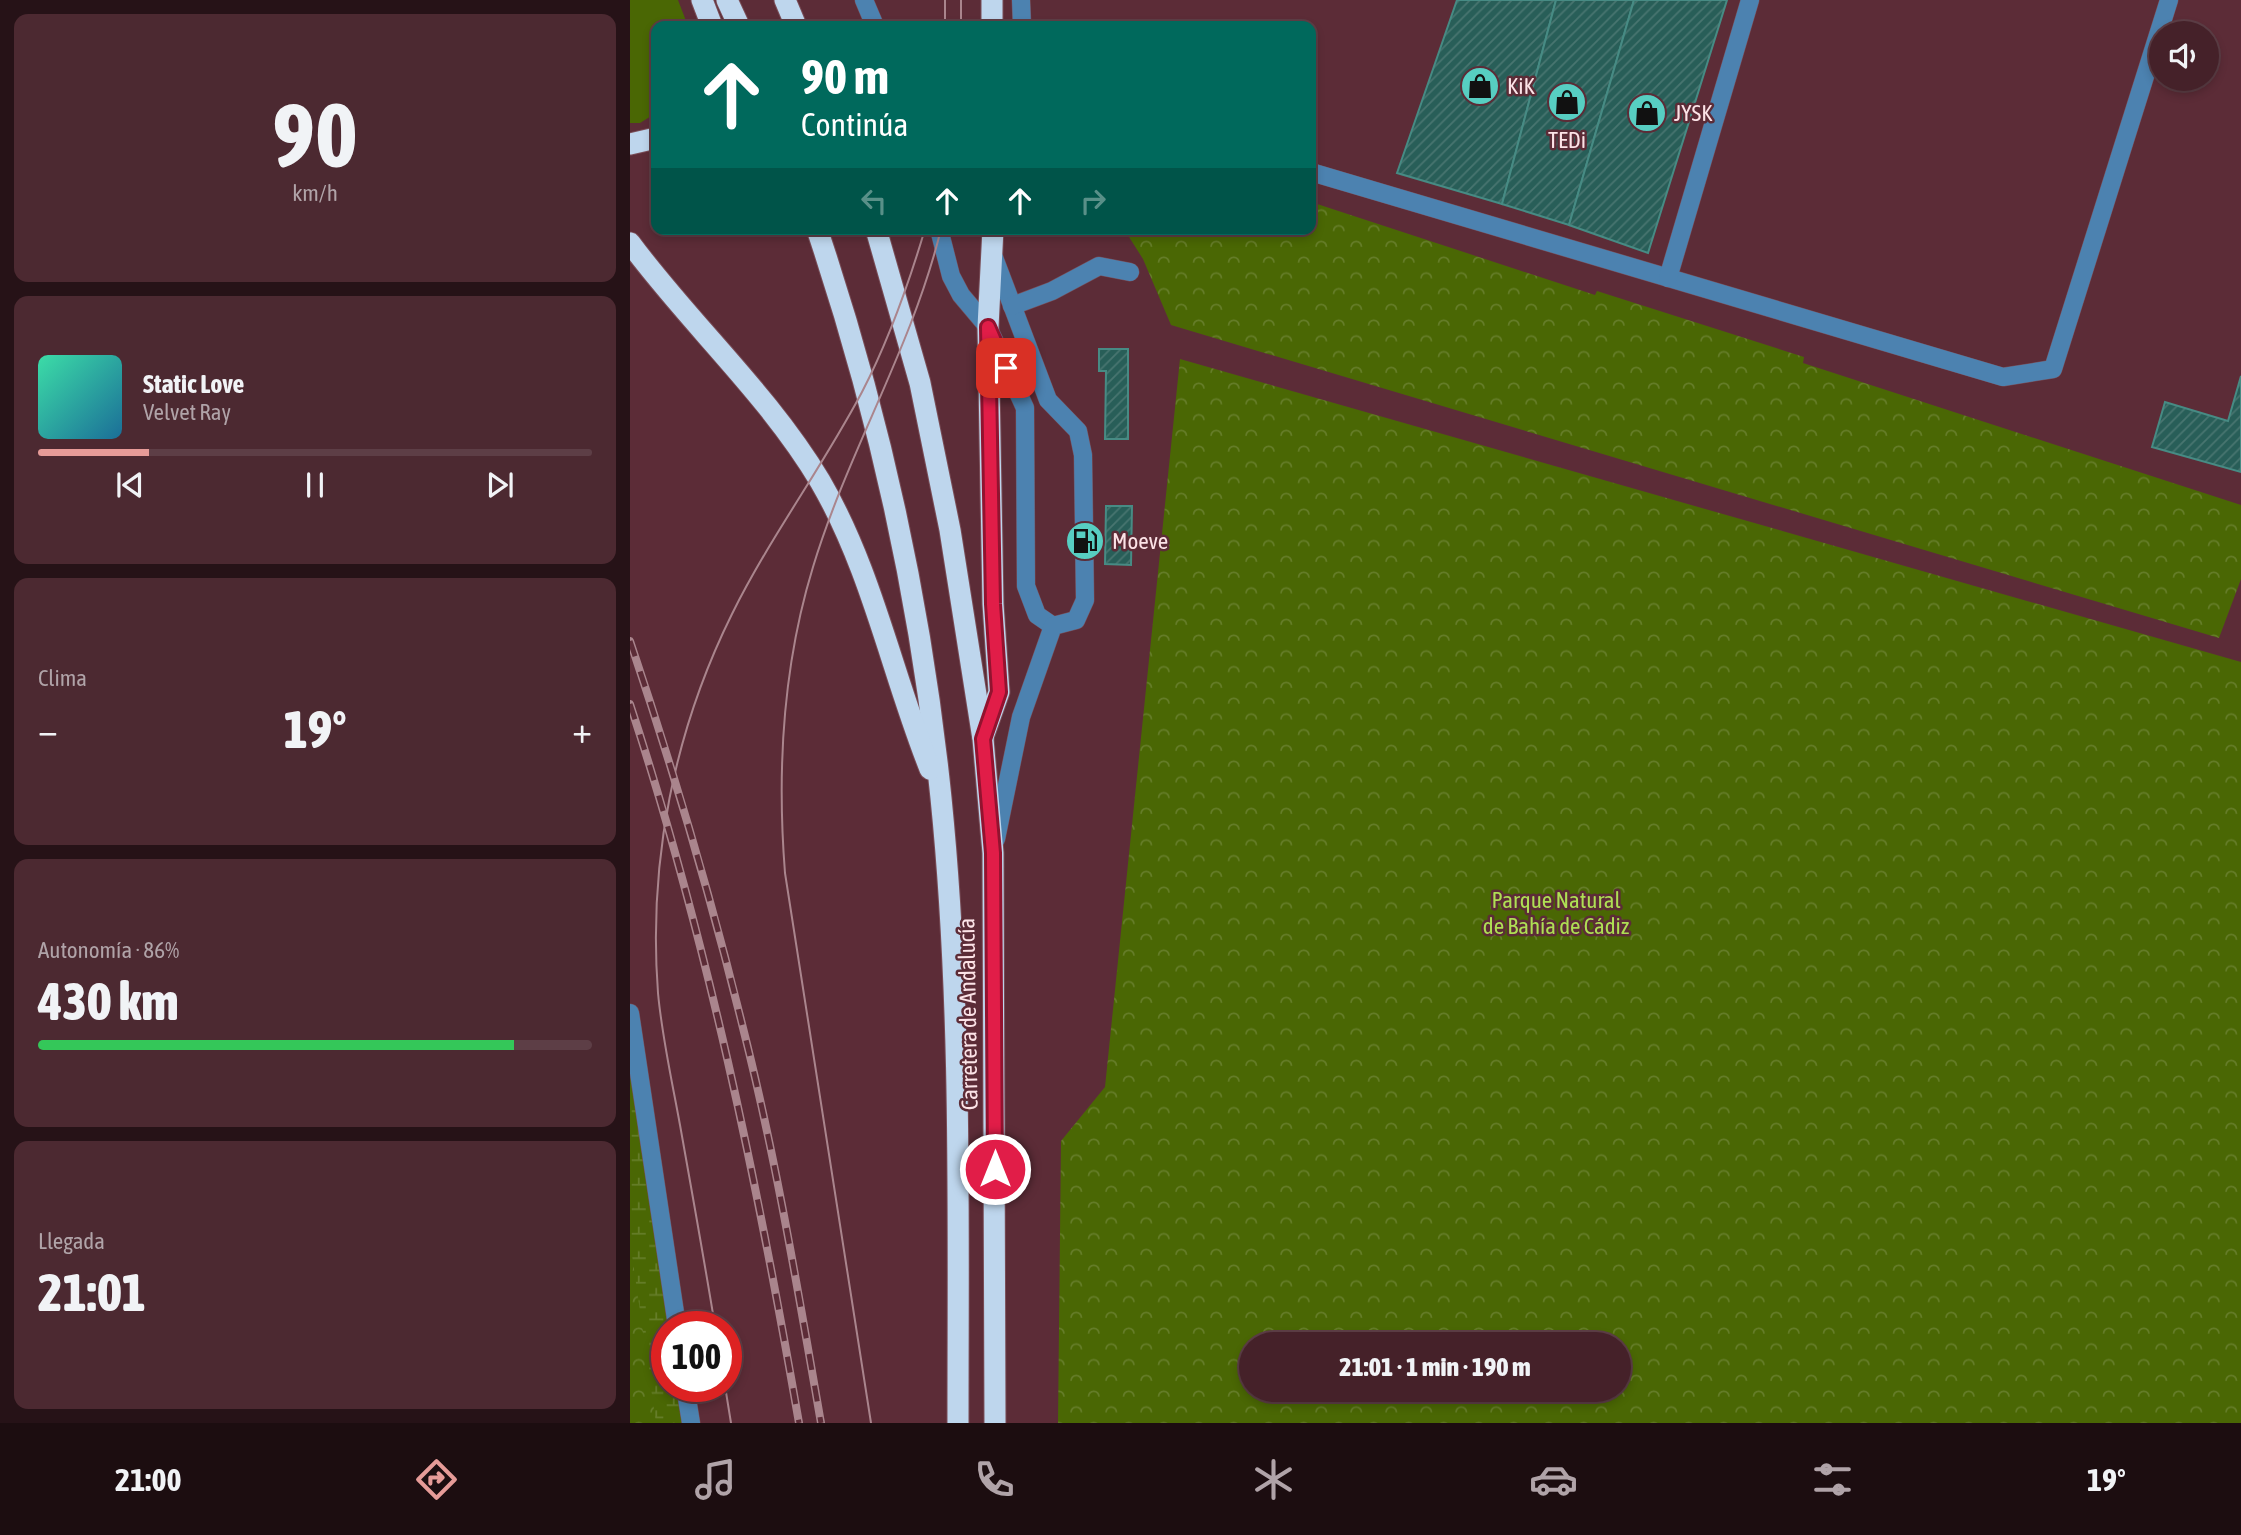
<!DOCTYPE html>
<html lang="es">
<meta charset="utf-8">
<style>
:root{--surface:#452129;--page:#4c2931;--text:#f1f3f6;--muted:#b0a3a8;--line:#5d3e46;--accent:#e69b98}
body{margin:0;font-family:"Asap Condensed",sans-serif;background:var(--page);color:var(--text);height:100vh;display:flex;flex-direction:column;font-size:26px;white-space:nowrap}
*{box-sizing:border-box;margin:0}
p{font-size:23px;color:var(--muted)}
.icon{flex:none;width:38px;height:38px;fill:none;stroke:currentColor;stroke-width:2;stroke-linecap:round;stroke-linejoin:round}
.map{position:relative;flex:1;overflow:hidden}
.sheet{display:flex;flex-direction:column;gap:14px;padding:14px;background:#261217;width:630px}
.sheet>*{flex:none}
.hud{position:absolute;left:21px;top:21px;width:665px;height:214px;border-radius:14px;box-shadow:0 4px 10px #0003,0 0 0 2px var(--line);background:#00695c;color:#fff;overflow:hidden}
.fabs{position:absolute;left:1519px;top:21px;display:grid;gap:14px}
.fabs a{display:grid;place-items:center;width:70px;height:70px;border-radius:50%;background:var(--surface);box-shadow:0 4px 10px #0003,0 0 0 2px var(--line);font-size:35px}
.speed{position:absolute;left:21px;top:1311px;display:flex;gap:14px;font-size:35px;font-weight:700;text-align:center}
.speed>*{display:grid;place-content:center;width:91px;height:91px;border-radius:50%;background:var(--surface);box-shadow:0 4px 10px #0003,0 0 0 2px var(--line);line-height:1}
.speed .limit{border:10px solid #d22;background:#fff;color:#111}
.pin{position:absolute;display:grid;place-items:center;width:60px;height:60px;color:#fff;margin:-30px;border-radius:14px;box-shadow:0 4px 10px #0006}
.me{position:absolute;width:77px;margin:-38px;rotate:0deg;stroke-linejoin:round;filter:drop-shadow(0 0 5px #0008)}
.turn{display:flex;align-items:center;gap:24px;height:147px;padding:0 35px;font-size:32px}
.turn .icon{width:91px;height:91px;stroke-width:2.5}
.turn b{display:block;font-size:49px;line-height:60px}
.lanes{display:flex;align-items:center;height:66px;padding:0 35px;background:#0003;justify-content:center;gap:35px;direction:ltr}
.lanes .off{opacity:.35}
.big{font-size:52px;font-weight:800;line-height:1.1}
.sheet .widget{flex:1;display:flex;flex-direction:column;justify-content:center;gap:10px;min-width:0;padding:0 24px;border-radius:14px;background:var(--page)}
.sheet .dial{align-items:center;gap:0}
.dial b{font-size:91px;line-height:1}
.song{display:flex;align-items:center;gap:21px}
.cover{width:84px;height:84px;border-radius:10px;background:linear-gradient(135deg,hsl(160 70% 55%),hsl(200 70% 35%))}
.played{height:7px;border-radius:4px;background:linear-gradient(90deg,var(--accent) 20%,var(--line) 20%)}
.keys{display:flex;justify-content:space-around;direction:ltr}
.heat{display:flex;justify-content:space-between;align-items:center;font-size:38px;direction:ltr}
.charge{height:10px;border-radius:5px;background:linear-gradient(90deg,#34c759 86%,var(--line) 0)}
.trip{position:absolute;left:609px;top:1332px;width:392px;height:70px;border-radius:35px;background:var(--surface);box-shadow:0 4px 10px #0003,0 0 0 2px var(--line);font-weight:800;line-height:70px;text-align:center}
.tabs{display:flex;height:112px;justify-content:space-around;align-items:center;background:#1c0d10;color:var(--muted)}
.tabs .icon{width:49px;height:49px}
.tabs .current{color:var(--accent)}
.tabs b{font-size:32px;color:var(--text)}
main{display:flex;flex:1;min-height:0}
.map>svg:first-child{display:block}
</style>
<main>
<section class="sheet">
<div class="widget dial"><b>90</b><p>km/h</p></div>
<div class="widget">
<div class="song"><i class="cover"></i><div><b>Static Love</b><p>Velvet Ray</p></div></div>
<div class="played"></div>
<div class="keys"><svg class="icon" aria-label="previous" viewBox="0 0 24 24"><path d="M18 5L8 12l10 7zM5 5v14"/></svg><svg class="icon" aria-label="pause" viewBox="0 0 24 24"><path d="M8 5v14M16 5v14"/></svg><svg class="icon" aria-label="next" viewBox="0 0 24 24"><path d="M6 5l10 7-10 7zM19 5v14"/></svg></div>
</div>
<div class="widget"><p>Clima</p>
<div class="heat"><a>−</a><b class="big">19°</b><a>+</a></div>
</div>
<div class="widget"><p>Autonomía · 86%</p><b class="big">430 km</b><div class="charge"></div></div>
<div class="widget"><p>Llegada</p><b class="big">21:01</b></div>
</section>
<div class="map">
<svg width="1611" height="1423" viewBox="0 0 1611 1423">
<defs>
<pattern id="wetland-marsh" width="20" height="14" patternUnits="userSpaceOnUse" patternTransform="scale(1.75)"><rect width="20" height="14" fill="#4a6704"/><path d="M1 5h8M5 5V1M11 12h8M15 12V8" fill="none" stroke="#657d29"/></pattern>
<pattern id="park-crowns" width="20" height="18" patternUnits="userSpaceOnUse" patternTransform="scale(1.75)"><rect width="20" height="18" fill="#4a6704"/><path d="M2 6a3 3 0 1 1 6 0M12 15a3 3 0 1 1 6 0" fill="none" stroke="#657d29"/></pattern>
<pattern id="building-hatch" width="6" height="6" patternUnits="userSpaceOnUse" patternTransform="scale(1.75)"><rect width="6" height="6" fill="#285e58"/><path d="M-1 1l2-2M0 6l6-6M5 7l2-2" fill="none" stroke="#487570"/></pattern>
</defs>
<rect width="100%" height="100%" fill="#5c2c37"/>
<!-- green -->
<path fill="#4a6704" d="M0,0H48L58,26H26V113L10,123H0Z"/>
<!-- wetland -->
<path fill="url(#wetland-marsh)" d="M0,1060L50,1326H37V1386H60L67,1423H0Z"/>
<!-- park -->
<g fill="url(#park-crowns)" fill-rule="evenodd">
<path d="M681,202L965,295L967,291L1174,357L1173,363L1611,505V579L1589,638L541,325L513,259L494,229H681Z"/>
<path d="M550,359L1611,662V1423H428L431,1141L475,1087ZM621,1344H989V1390H621Z"/>
<path d="M0,1241L26,1423H0Z"/>
</g>
<!-- building -->
<g fill="url(#building-hatch)" stroke="#478b84" stroke-width="2">
<path d="M827,0H926L872,204L767,173Z"/>
<path d="M926,0H1004L939,225L872,204Z"/>
<path d="M1004,0H1097L1018,253L939,225Z"/>
<path d="M469,349H498V439H475L476,371H469Z"/>
<path d="M1611,376V472L1522,447L1535,402L1598,421Z"/>
<path d="M476,506H502L501,565L475,564Z"/>
</g>
<g fill="none" stroke-linecap="round" stroke-linejoin="round">
<defs>
<g id="minor">
<path d="M234,0L245,26"/>
<path d="M391,0L392,26"/>
<path d="M681,172L1373,377L1423,369L1539,0"/>
<path d="M309,229L321,276L331,295L358,327L395,408L396,586L407,615L423,626"/>
<path d="M363,255L418,400L448,431L453,455L455,600L446,620L423,626L391,717L366,839"/>
<path d="M1038,278L1120,0"/>
<path d="M382,306L422,291L469,266L500,272"/>
<path d="M0,1013L47,1326"/>
<path d="M55,1386L61,1423"/>
</g>
<g id="highway">
<path d="M72,0L82,26"/>
<path d="M97,0L109,26"/>
<path d="M155,0L166,26"/>
<path d="M362,0V26"/>
<path d="M0,144L26,138"/>
<path d="M187,229C250,416 291,602 311,798C332,1005 328,1215 328,1423"/>
<path d="M246,229L290,383L320,530L353,739L363,853L365,1423"/>
<path d="M0,243C60,324 138,394 190,481C242,570 262,674 300,769"/>
<path d="M353,737L369,692L363,604L358,327L363,229"/>
</g>
</defs>
<!-- minor casing -->
<use href="#minor" stroke="#794d57" stroke-width="19"/>
<!-- highway casing -->
<use href="#highway" stroke="#794d57" stroke-width="23"/>
<!-- minor -->
<use href="#minor" stroke="#4c82b0" stroke-width="18"/>
<!-- highway -->
<use href="#highway" stroke="#bed6ed" stroke-width="21"/>
<!-- tram -->
<g stroke="#aa858d" stroke-width="2">
<path d="M315,0V26"/>
<path d="M331,0V26"/>
<path d="M85,1326C74,1259 62,1192 50,1125C42,1081 32,1037 28,993C18,862 44,731 102,614C140,537 192,468 232,392C259,340 278,286 295,229"/>
<path d="M95,1386L101,1423"/>
<path d="M241,1423L155,873C147,772 153,665 183,567C218,451 282,348 311,229"/>
</g>
<defs>
<g id="rail">
<path d="M0,641C43,769 81,897 113,1028C146,1158 168,1291 191,1423"/>
<path d="M0,704C77,939 127,1180 169,1423"/>
</g>
</defs>
<!-- rail casing -->
<use href="#rail" stroke="#aa858d" stroke-width="8"/>
<!-- rail -->
<use href="#rail" stroke="#5c2c37" stroke-width="5" stroke-dasharray="16" stroke-linecap="butt"/>
</g>
<g fill="none" stroke-linecap="round" stroke-linejoin="round">
<defs>
<path id="route" d="M365,1169L363,853L353,739L369,692L363,604L358,327L376,368"/>
</defs>
<!-- route casing -->
<use href="#route" stroke="#92132f" stroke-width="18"/>
<!-- route -->
<use href="#route" stroke="#e11d48" stroke-width="12"/>
</g>
<!-- icons -->
<defs>
<symbol id="shop-disc" viewBox="-11 -11 22 22"><circle r="9.5" fill="#57cec2" stroke="#5c2c37"/><path d="M-5-2.5h2.3a2.7 3.5 0 0 1 5.4 0H5L5.5 6h-11ZM-1.5-2.5h3a1.5 2.3 0 0 0-3 0Z" fill="#111"/></symbol>
<symbol id="fuel-disc" viewBox="-11 -11 22 22"><circle r="9.5" fill="#57cec2" stroke="#5c2c37"/><path d="M-5.5-6h7V0h2V4h1.3V-2.5L3-4.5l.8-.8L6-3V5H2.5V1h-1V6h-7ZM-4.2-4.7v3.2H.2V-4.7Z" fill="#111"/></symbol>
</defs>
<g fill-rule="evenodd">
<use href="#shop-disc" x="828" y="64" width="44" height="44"/>
<use href="#shop-disc" x="915" y="80" width="44" height="44"/>
<use href="#shop-disc" x="995" y="91" width="44" height="44"/>
<use href="#fuel-disc" x="433" y="519" width="44" height="44"/>
</g>
<g text-anchor="middle" stroke-width="5" stroke-linejoin="round" paint-order="stroke">
<!-- poi labels -->
<g font-size="23" fill="#fce3e7" stroke="#5c2c37" text-anchor="start">
<text x="877" y="94">KiK</text>
<text x="1044" y="121">JYSK</text>
<text x="937" y="148" text-anchor="middle">TEDi</text>
<text x="482" y="549">Moeve</text>
</g>
<!-- park labels -->
<g font-size="23" fill="#aedf54" stroke="#5c2c37">
<text x="926" y="908">Parque Natural<tspan x="926" dy="26">de Bahía de Cádiz</tspan></text>
</g>
<!-- street labels -->
<g font-size="23" fill="#fce3e7" stroke="#5c2c37">
<text transform="translate(338 1014) rotate(-91)" y="8">Carretera de Andalucía</text>
</g>
</g>
</svg>
<div class="fabs">
<a><svg class="icon" aria-label="sound" viewBox="0 0 24 24"><path d="M4 9h4l5-4v14l-5-4H4zM17 9q2 3 0 6"/></svg></a>
</div>
<div class="speed"><div class="limit">100</div></div>
<div class="pin" style="left:376px;top:368px;background:#d93025"><svg class="icon" aria-label="arrive" viewBox="0 0 24 24"><path d="M6 21V4h12l-3 4 3 4H6"/></svg></div>
<svg class="me" style="left:365px;top:1169px" viewBox="-20 -20 40 40"><circle r="17" fill="#e11d48" stroke="#fff" stroke-width="3"/><path d="M0-11L8 9 0 5-8 9z" fill="#fff"/></svg>
<div class="trip">21:01 · 1 min · 190 m</div>
<div class="hud">
<div class="turn"><svg class="icon" aria-label="ahead" viewBox="0 0 24 24"><path d="M12 20V5M6 11l6-6 6 6"/></svg><div><b>90 m</b>Continúa</div></div>
<div class="lanes"><svg class="icon off" aria-label="left" viewBox="0 0 24 24"><path d="M17 20v-9H6M10 6l-5 5 5 5"/></svg><svg class="icon" aria-label="ahead" viewBox="0 0 24 24"><path d="M12 20V5M6 11l6-6 6 6"/></svg><svg class="icon" aria-label="ahead" viewBox="0 0 24 24"><path d="M12 20V5M6 11l6-6 6 6"/></svg><svg class="icon off" aria-label="right" viewBox="0 0 24 24"><path d="M7 20v-9h11M14 6l5 5-5 5"/></svg></div>
</div>
</div>
</main>
<nav class="tabs">
<b>21:00</b>
<svg class="icon current" aria-label="directions" viewBox="0 0 24 24"><path d="M12 3l9 9-9 9-9-9zM9 14v-3h6M13 9l2 2-2 2"/></svg>
<svg class="icon" aria-label="music" viewBox="0 0 24 24"><path d="M9 18V5l10-2v13"/><circle cx="6" cy="18" r="3"/><circle cx="16" cy="16" r="3"/></svg>
<svg class="icon" aria-label="phone" viewBox="0 0 24 24"><path d="M5 4h4l2 5-3 2q2 4 5 5l2-3 5 2v4C11 20 4 13 5 4z"/></svg>
<svg class="icon" aria-label="climate" viewBox="0 0 24 24"><path d="M12 3v18M4 7l16 10M4 17L20 7"/></svg>
<svg class="icon" aria-label="car" viewBox="0 0 24 24"><path d="M5 17H2v-5l4-1 3-4h7l3 4 3 1v5h-3M9 17h6M6 11h13"/><circle cx="7" cy="17" r="2"/><circle cx="17" cy="17" r="2"/></svg>
<svg class="icon" aria-label="filters" viewBox="0 0 24 24"><path d="M4 7h16M4 17h16"/><circle cx="9" cy="7" r="2"/><circle cx="15" cy="17" r="2"/></svg>
<b>19°</b>
</nav>
